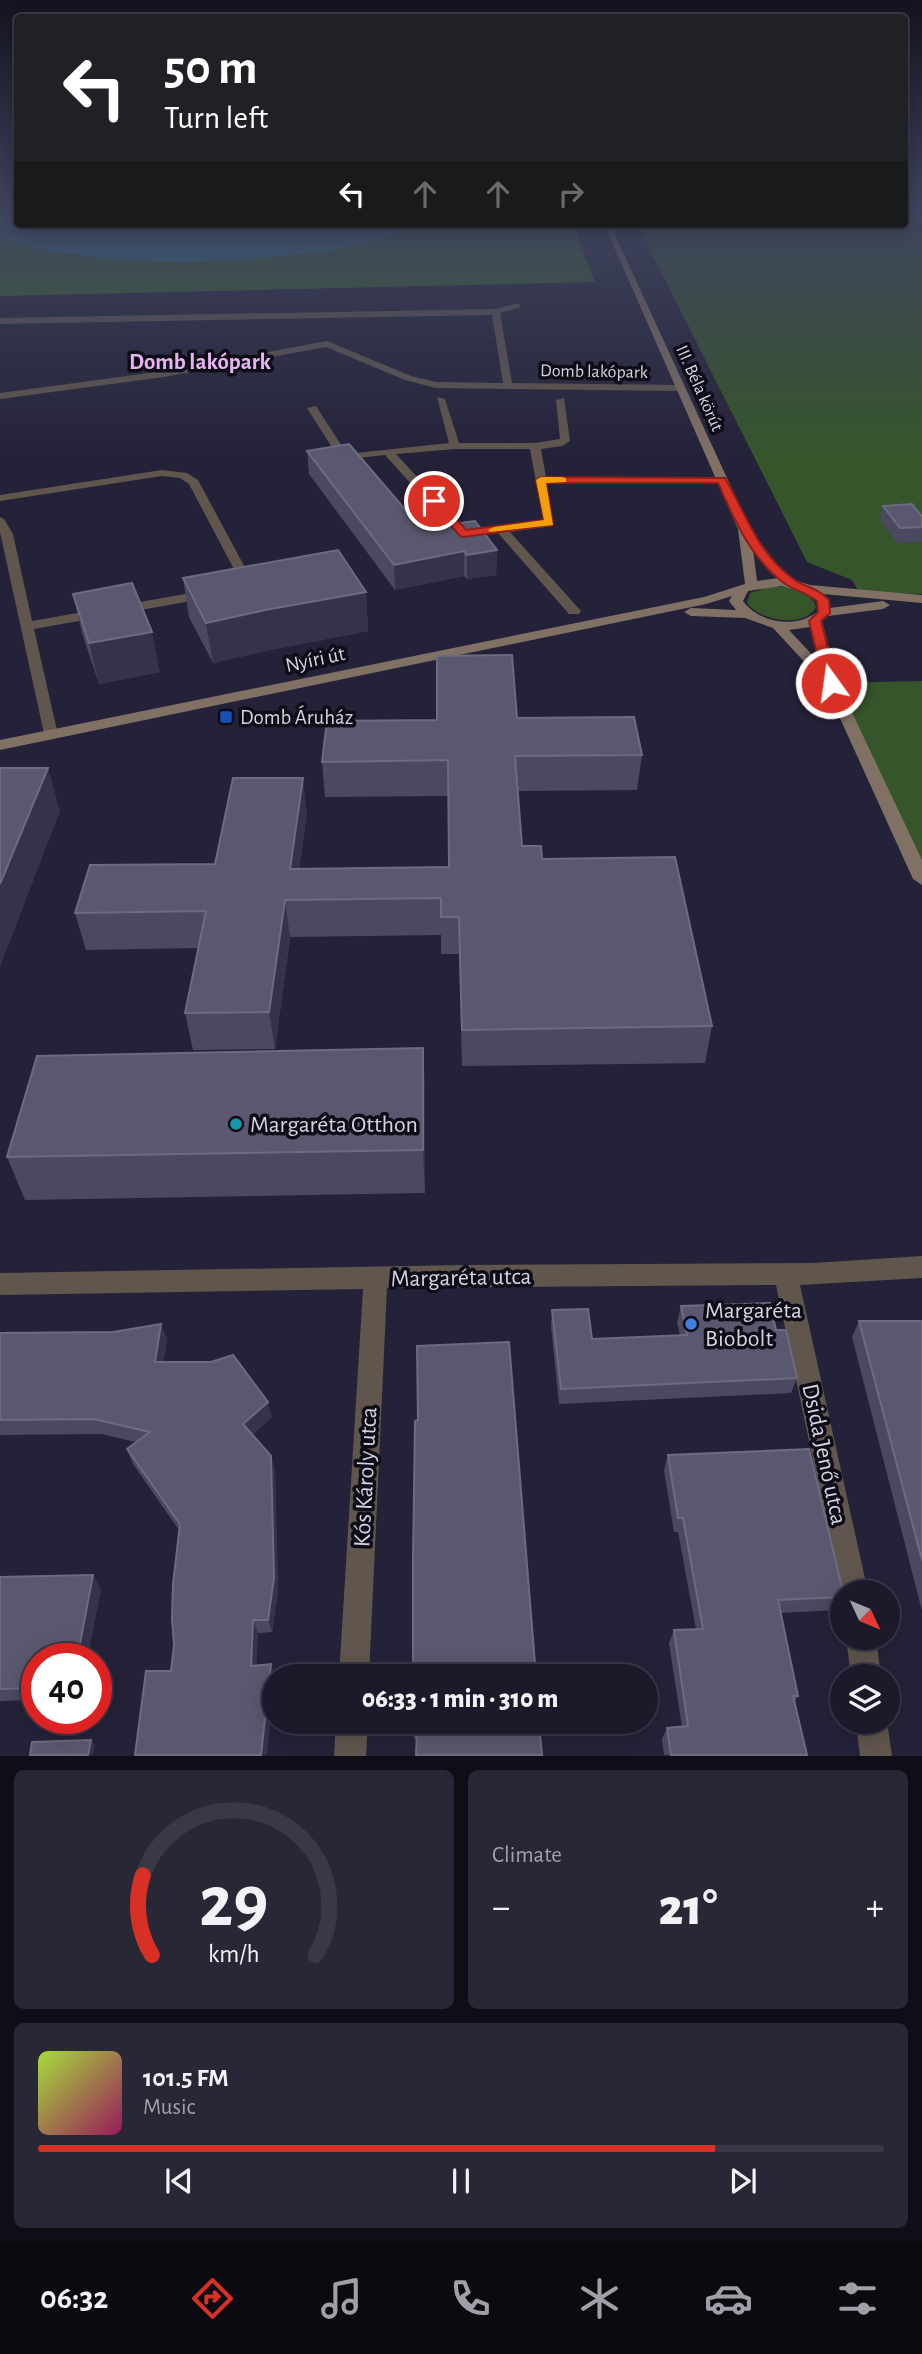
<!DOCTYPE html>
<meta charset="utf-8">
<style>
:root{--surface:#1b1a2a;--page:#282736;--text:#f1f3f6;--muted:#a0a1a8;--line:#393847;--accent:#d93025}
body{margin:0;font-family:"Alegreya Sans",sans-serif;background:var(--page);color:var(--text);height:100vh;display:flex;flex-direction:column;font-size:26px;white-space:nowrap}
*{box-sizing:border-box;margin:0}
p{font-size:23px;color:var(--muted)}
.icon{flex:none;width:38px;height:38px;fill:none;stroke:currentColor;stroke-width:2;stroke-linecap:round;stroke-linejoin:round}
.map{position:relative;height:1756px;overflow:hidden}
.panel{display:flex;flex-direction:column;gap:14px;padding:14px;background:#0f0e17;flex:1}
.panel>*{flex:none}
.banner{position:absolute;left:14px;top:14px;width:894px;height:214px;border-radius:7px;box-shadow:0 4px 18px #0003,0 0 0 2px var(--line);background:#202124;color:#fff;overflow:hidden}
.needle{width:46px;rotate:134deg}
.controls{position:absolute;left:830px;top:1580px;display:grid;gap:14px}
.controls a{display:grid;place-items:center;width:70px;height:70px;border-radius:50%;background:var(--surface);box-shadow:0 4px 18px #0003,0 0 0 2px var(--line);font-size:35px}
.speed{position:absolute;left:21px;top:1643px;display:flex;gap:14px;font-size:35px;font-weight:700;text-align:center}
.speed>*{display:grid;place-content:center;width:91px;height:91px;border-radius:50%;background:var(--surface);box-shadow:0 4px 18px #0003,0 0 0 2px var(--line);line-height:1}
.speed .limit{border:10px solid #d22;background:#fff;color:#111}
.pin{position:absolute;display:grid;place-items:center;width:60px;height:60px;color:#fff;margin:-30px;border:4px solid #fff;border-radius:50%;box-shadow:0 2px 7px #0007}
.me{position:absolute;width:77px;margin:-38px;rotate:346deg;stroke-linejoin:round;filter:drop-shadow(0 0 5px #0008)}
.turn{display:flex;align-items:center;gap:24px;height:147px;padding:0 35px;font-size:32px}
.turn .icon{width:91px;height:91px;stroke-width:2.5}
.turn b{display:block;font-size:49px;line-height:60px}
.lanes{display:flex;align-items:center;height:66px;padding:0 35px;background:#0003;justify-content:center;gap:35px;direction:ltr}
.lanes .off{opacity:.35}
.big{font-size:52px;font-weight:800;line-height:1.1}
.panel .card{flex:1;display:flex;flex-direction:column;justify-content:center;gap:10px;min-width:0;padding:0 24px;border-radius:10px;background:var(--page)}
.panel .dial{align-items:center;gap:0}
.dial svg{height:182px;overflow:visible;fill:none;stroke:var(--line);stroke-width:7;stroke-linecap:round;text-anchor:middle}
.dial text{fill:var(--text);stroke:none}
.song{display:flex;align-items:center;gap:21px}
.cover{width:84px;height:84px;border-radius:10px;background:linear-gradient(135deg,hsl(80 70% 55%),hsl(330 70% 35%))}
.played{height:7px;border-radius:4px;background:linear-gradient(90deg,var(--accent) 80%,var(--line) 80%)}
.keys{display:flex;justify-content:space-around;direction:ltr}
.heat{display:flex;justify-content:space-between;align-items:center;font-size:38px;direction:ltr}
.panel .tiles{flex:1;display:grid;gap:14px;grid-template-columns:1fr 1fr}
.card:last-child{grid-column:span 2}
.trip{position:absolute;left:262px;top:1664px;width:396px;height:70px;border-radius:35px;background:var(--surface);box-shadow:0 4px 18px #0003,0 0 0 2px var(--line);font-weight:800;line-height:70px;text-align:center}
.menu{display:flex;height:112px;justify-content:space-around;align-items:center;background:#0b0a11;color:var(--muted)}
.menu .icon{width:49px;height:49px}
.menu .on{color:var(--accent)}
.menu b{font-size:32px;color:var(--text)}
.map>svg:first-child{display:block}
</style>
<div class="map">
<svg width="922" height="1756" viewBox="0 0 922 1756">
<rect width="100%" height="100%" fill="#242238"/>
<!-- green -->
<g fill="#36552b">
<path d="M905,209H922V594L859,592L852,580L807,562L637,224H905Z"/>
<path d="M773,586C789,587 811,589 816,607C804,629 760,621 747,603L750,593Z"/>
<path d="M922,681V879L831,683Z"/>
</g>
<!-- forest -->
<path fill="#3a6829" d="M418,224H573L595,282L0,296V235L33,248L78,256L395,235Z"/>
<!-- water -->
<path fill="#2e7e96" d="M0,209H17L18,224H418C390,237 358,246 326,251C238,263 144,267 56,252C37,249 16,246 0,235Z"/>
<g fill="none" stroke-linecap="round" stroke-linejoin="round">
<!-- street -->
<g fill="#60564e" fill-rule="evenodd">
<path d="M518,303L521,307L500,313L512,383L681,385L686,388L681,391L436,388L405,380L326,347L164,377L0,399V393L164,371L327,341L411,376L436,382L503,383L492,315L0,324V318L495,309Z"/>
<path d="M437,397L445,399L459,443H535L560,439L556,400L564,398L570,441L562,446L541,449L546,477H722L728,480L722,483H547L553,526L510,532L581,611L579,614H569L498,533L459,537L385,455L340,460L307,408L316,406L347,454L449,443ZM455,449H530L543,520L466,530L396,454Z"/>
<path d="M162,470L187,473L198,480L249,575L246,586L235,591L229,587L235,581L237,575L189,484L180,478L162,476L0,501V495Z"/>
<path d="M0,517L4,519L13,534L32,621L208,590L214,594L208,598L34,629L58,735L50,740L45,738L0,532Z"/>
<path d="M922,1256V1278L800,1285L868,1592H842V1597L776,1285L387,1288L369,1676H339L363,1289L0,1295V1273L465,1265L813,1263Z"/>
<path d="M846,1638H876L881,1676H851Z"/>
<path d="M336,1722H368L366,1756H334Z"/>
<path d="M856,1722L887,1721L892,1756H860Z"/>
</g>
<!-- secondary -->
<path fill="#817165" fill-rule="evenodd" d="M604,224H610L750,528L775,562L794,580L810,585L922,595V603L823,594L830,600V608L883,601L890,605L883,609L828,616L822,621L838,683L922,860V885L913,879L824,683L773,628L745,618L691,616L684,612L691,608L736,610L729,601L732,596L706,604L0,750V740L704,597L745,584L738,529ZM753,549L778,578L757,581ZM781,586L805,592L817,601V612C796,629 759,623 743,601L748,591ZM810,627L818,661L789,630Z"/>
</g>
<!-- wall -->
<g fill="#4a4960">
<path d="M307,451L421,528L497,550L496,575L467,579L464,576L395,590L309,474Z"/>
<path d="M883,506L922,517V542L897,543L880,520Z"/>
<path d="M183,578L366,592L368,631L270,650L213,663L189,617Z"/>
<path d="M73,594L160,672L99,684L82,633Z"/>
<path d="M517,718L642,755L637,790L518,791L522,846L542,859L712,1026L705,1063L462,1066L459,954H441V935L290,937L275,1049L193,1050L185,1013L199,948L86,950L75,913L215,864L307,813L299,869L449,867V796L325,797L322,762L437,720Z"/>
<path d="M423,1048L425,1092V1193L25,1200L7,1157Z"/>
<path d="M681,1306L776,1330L797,1378L791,1393L559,1404L551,1326L552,1310L592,1339L680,1335L677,1323Z"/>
<path d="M859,1321H922V1611L852,1337Z"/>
<path d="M161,1324L167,1340L163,1362L272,1417L252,1435L275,1471L278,1591L272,1632L258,1633L171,1671L174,1645L179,1530L133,1464L127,1449L136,1442L101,1434L0,1435V1333L113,1332Z"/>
<path d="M668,1455L842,1592V1600L836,1610L780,1613L798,1696L795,1701L807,1755H664L662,1739L667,1728L682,1727L669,1643L674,1630L696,1629L678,1532H674L664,1470Z"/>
<path d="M0,1577L101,1589L87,1659H37V1700L0,1701Z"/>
<path d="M413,1722L542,1755L414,1739Z"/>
</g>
<!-- shaded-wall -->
<g fill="#35334a">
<path d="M497,550L496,575L467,579V555Z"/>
<path d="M464,551V576L395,590L394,565Z"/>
<path d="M366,592L368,631L270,650L213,663L206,623L265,610Z"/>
<path d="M152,632L160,672L99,684L89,643Z"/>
<path d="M48,768L60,811L0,967V884Z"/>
<path d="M303,778L307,813L295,900L290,869Z"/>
<path d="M285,900L290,937L275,1049L269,1012Z"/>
<path d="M423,1048L425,1092V1193L423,1150Z"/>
<path d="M161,1324L167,1340L161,1378L155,1362Z"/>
<path d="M268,1402L272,1417L247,1439L243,1424Z"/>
<path d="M271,1456L275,1471L278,1591L272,1632L268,1620Z"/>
<path d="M93,1575L101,1589L87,1659H77Z"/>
<path d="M253,1620L258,1633L256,1678L251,1666Z"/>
<path d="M271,1664L275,1676L267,1755H261Z"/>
<path d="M91,1740L95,1745L93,1755H88Z"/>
</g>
<!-- building -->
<g fill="#59586e" stroke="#6c6b80" stroke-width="2">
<path d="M349,444L421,528L475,521L497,550L467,555L464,551L394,565L307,451Z"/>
<path d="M912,504L922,517V527L900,528L883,506Z"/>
<path d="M338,550L366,592L265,610L206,623L183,578Z"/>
<path d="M132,583L152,632L89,643L73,594Z"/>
<path d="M512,655L517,718L634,717L642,755L515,756L522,846H541L542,859L675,857L712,1026L462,1030L459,917H441V898L285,900L269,1012L185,1013L206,911L75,913L90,865L215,864L233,778H303L290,869L449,867L448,760L322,762L327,721L437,720V656Z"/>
<path d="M0,768H48L0,884Z"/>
<path d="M423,1048V1150L7,1157L37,1056Z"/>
<path d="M770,1303L776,1330H786L797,1378L561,1389L552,1310L588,1309L592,1339L687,1335L681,1306Z"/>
<path d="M859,1321H922V1560Z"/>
<path d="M161,1324L155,1362H211L233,1355L268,1402L243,1424L271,1456L274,1578L268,1620H253L251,1666L271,1664L261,1755H135L146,1671H171L174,1645L172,1619L173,1584L180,1524L127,1449L150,1432L94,1419L0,1420V1333L113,1332Z"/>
<path d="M509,1342L536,1676H413V1559L415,1421L418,1420L417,1346Z"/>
<path d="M809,1449L843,1592H842V1597L778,1600L798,1696H793L807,1755H671L667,1728L688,1726L674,1630L703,1629L683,1518H678L668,1455Z"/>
<path d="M93,1575L77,1659H37V1688L0,1689V1577Z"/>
<path d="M413,1722H539L542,1755H416L417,1728H413Z"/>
<path d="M91,1740L88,1755H30L32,1742Z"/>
</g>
<!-- sky -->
<linearGradient id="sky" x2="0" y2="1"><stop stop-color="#14131f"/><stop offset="0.46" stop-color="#3f445e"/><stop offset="1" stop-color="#3f445e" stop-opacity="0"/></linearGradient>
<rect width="922" height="455" fill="url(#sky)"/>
<!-- route -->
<path fill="#d93025" stroke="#8d1f18" stroke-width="2" d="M541,477L725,478C746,514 757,552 792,578C804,588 816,586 829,600L830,613L821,621L837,683L835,685H826L824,683L809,621L818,612L817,601C806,592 793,590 784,583C751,559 734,519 718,483H546L553,525L463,537L460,536L429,501L438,498L466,530L544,520L536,480Z"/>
<!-- slow -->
<path fill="#f59e0b" d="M562,477L566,478V482L546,483L553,525L490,532L488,530L494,527L544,520L536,480L541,477Z"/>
<!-- markers -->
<rect fill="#1a4fb4" stroke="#0e0d17" stroke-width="2.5" x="219" y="710" width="14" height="14" rx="3.5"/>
<circle fill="#0f9aa8" stroke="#0e0d17" stroke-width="2.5" cx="236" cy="1124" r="7"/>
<circle fill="#3f7fe0" stroke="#0e0d17" stroke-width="2.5" cx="691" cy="1324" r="7"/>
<g text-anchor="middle" stroke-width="7" stroke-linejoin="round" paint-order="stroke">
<!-- far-street labels -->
<g font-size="18" fill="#d3d3e2" stroke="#0e0d17">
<text transform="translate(594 371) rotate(1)" y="6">Domb lakópark</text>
<text transform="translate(700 388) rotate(66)" y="6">III. Béla körút</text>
</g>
<!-- street labels -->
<g font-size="21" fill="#d3d3e2" stroke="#0e0d17">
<text transform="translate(315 659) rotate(-12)" y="7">Nyíri út</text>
</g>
<!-- poi labels -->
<g font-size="21" fill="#d3d3e2" stroke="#0e0d17" text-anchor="start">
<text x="240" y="724">Domb Áruház</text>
</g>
<!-- far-district labels -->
<g font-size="23" font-weight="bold" fill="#e7b4f1" stroke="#0e0d17">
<text x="200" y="369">Domb lakópark</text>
</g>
<!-- near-poi labels -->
<g font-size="24" fill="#d3d3e2" stroke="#0e0d17" text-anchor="start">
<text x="250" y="1132">Margaréta Otthon</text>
<text x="705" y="1318">Margaréta<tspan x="705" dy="28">Biobolt</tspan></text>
</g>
<!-- near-street labels -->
<g font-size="24" fill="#d3d3e2" stroke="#0e0d17">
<text transform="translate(461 1277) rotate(-1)" y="8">Margaréta utca</text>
<text transform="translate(825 1454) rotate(78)" y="8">Dsida Jenő utca</text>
<text transform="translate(365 1477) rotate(-87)" y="8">Kós Károly utca</text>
</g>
</g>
</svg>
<div class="controls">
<a><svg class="needle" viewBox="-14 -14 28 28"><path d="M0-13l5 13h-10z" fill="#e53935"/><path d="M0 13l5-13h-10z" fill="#a0a1a8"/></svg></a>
<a><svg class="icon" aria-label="layers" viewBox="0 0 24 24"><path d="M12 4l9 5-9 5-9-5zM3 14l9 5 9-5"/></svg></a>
</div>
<div class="speed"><div class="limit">40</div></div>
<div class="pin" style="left:434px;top:501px;background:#d93025"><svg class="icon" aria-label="arrive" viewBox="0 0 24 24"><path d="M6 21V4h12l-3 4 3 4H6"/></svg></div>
<svg class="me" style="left:831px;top:683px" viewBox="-20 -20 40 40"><circle r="17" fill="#d93025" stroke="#fff" stroke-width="3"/><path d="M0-11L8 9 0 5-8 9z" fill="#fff"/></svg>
<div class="trip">06:33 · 1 min · 310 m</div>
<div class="banner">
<div class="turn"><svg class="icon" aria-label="left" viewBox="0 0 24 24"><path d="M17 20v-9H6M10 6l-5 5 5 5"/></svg><div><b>50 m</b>Turn left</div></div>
<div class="lanes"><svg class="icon" aria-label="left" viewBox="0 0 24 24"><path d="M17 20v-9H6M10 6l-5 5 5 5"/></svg><svg class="icon off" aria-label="ahead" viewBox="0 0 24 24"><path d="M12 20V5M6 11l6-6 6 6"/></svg><svg class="icon off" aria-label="ahead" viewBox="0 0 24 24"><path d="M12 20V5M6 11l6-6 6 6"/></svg><svg class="icon off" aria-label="right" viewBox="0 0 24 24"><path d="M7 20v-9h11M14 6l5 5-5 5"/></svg></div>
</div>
</div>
<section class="panel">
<div class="tiles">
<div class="card dial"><svg viewBox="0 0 100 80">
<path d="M14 69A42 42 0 1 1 86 69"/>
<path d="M14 69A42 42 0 0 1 10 34" stroke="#d93025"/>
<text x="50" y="56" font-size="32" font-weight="700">29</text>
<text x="50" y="72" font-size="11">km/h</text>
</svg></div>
<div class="card"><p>Climate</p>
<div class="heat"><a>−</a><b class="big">21°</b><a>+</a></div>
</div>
<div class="card">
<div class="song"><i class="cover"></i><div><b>101.5 FM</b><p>Music</p></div></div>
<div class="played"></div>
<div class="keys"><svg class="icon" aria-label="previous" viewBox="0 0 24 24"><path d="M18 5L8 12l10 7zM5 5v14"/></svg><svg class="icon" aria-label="pause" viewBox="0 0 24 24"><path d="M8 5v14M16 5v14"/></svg><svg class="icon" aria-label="next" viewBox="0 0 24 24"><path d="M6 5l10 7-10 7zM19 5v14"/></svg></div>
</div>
</div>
</section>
<nav class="menu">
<b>06:32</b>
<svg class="icon on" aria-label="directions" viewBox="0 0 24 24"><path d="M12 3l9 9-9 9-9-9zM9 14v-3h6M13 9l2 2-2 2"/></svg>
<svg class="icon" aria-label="music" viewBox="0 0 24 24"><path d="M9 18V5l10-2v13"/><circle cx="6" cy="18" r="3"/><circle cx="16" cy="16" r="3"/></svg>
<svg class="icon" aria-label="phone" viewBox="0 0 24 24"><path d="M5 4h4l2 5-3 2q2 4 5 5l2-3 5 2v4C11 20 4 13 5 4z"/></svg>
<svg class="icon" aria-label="climate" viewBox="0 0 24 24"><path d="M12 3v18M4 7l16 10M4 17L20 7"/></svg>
<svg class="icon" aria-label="car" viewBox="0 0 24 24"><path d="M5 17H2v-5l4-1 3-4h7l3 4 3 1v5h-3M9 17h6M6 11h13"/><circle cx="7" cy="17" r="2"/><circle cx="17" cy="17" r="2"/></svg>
<svg class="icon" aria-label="filters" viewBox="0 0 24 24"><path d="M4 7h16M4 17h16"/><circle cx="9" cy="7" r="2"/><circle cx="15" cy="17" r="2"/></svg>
</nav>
